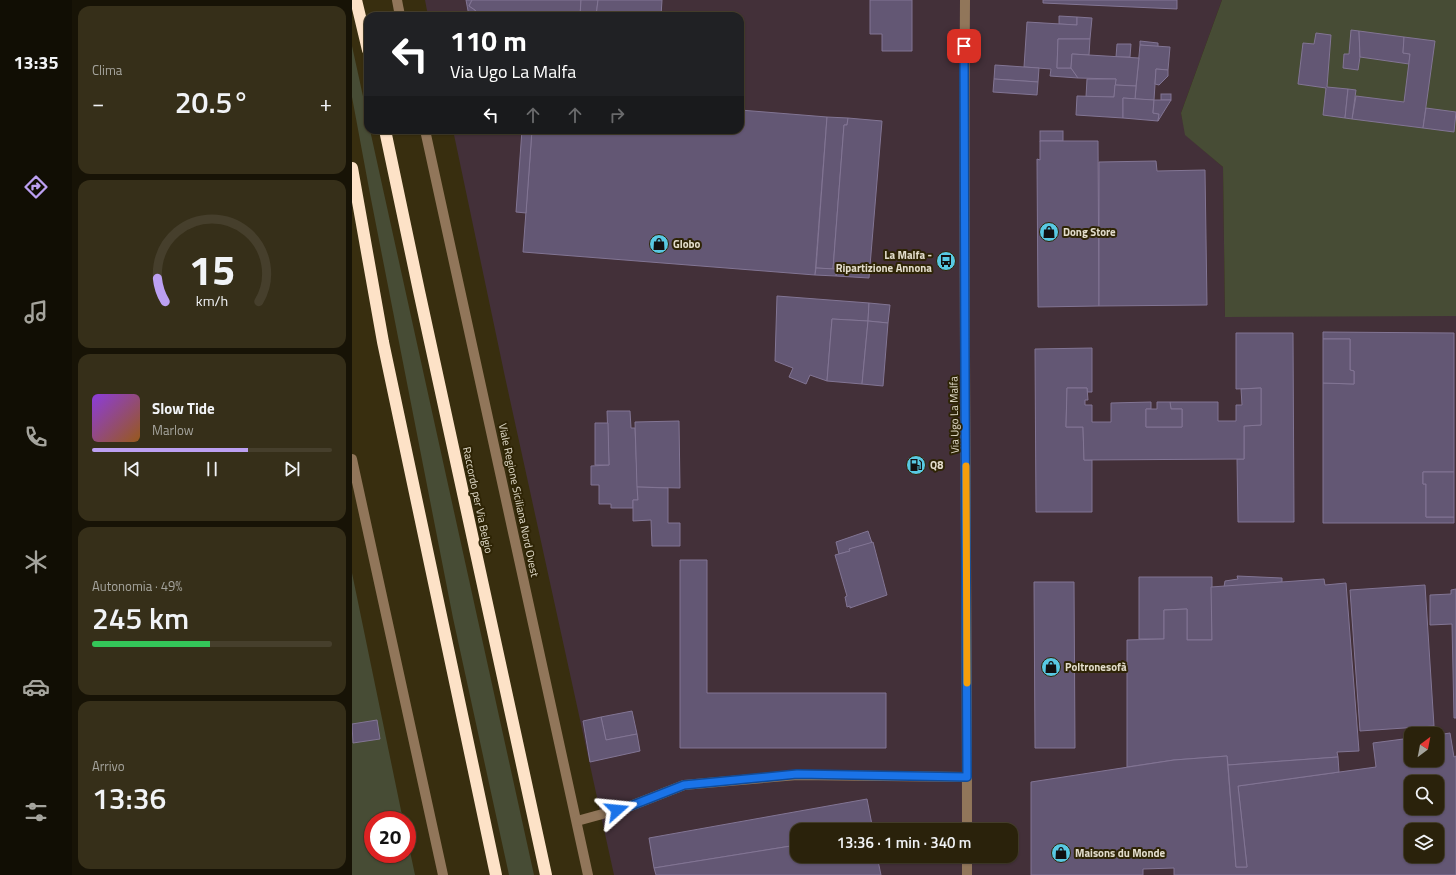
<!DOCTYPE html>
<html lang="it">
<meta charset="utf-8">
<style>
:root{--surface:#2a220b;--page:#362f19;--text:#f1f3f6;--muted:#a5a49d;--line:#463f2c;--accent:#bca0f2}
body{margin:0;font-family:"Titillium Web",sans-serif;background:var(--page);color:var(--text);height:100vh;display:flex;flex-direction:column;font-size:15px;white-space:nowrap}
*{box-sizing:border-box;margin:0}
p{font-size:13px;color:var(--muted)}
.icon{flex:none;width:22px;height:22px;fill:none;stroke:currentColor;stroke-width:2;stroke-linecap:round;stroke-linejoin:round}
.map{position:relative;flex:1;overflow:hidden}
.side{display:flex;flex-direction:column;gap:6px;padding:6px;background:#171306;width:280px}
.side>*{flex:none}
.top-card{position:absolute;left:12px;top:12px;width:380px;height:122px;border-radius:12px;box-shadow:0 1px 3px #0004,0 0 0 1px var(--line);background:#202124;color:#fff;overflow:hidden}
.needle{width:26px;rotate:32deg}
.fabs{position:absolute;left:1052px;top:727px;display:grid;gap:8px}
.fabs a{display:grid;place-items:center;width:40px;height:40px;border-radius:8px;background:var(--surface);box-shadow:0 1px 3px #0004,0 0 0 1px var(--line);font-size:20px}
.speed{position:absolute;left:12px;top:811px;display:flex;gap:8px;font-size:20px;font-weight:700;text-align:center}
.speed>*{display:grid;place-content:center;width:52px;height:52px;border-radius:50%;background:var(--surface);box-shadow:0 1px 3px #0004,0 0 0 1px var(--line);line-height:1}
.speed .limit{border:6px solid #d22;background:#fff;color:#111}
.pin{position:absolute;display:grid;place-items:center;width:34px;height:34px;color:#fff;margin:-17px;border-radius:8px;box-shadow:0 2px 6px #0006}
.me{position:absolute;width:44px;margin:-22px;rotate:72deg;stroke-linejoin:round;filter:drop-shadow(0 0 3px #0008)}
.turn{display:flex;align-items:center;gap:14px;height:84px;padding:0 20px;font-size:18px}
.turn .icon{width:52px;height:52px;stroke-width:2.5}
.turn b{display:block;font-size:28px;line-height:34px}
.lanes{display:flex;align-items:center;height:38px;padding:0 20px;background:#0003;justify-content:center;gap:20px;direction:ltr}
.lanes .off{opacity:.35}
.big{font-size:30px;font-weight:600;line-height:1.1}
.side .card{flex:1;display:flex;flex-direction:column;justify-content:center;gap:6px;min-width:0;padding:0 14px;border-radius:12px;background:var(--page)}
.side .dial{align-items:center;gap:0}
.dial svg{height:104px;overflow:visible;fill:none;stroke:var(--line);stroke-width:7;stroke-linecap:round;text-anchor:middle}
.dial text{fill:var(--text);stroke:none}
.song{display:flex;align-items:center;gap:12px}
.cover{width:48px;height:48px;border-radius:6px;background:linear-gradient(135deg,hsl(270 70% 55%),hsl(30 70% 35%))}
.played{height:4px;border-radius:2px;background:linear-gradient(90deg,var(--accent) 65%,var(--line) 65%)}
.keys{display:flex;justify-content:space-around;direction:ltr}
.heat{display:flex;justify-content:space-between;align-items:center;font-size:22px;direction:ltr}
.charge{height:6px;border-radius:3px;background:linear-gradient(90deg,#34c759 49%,var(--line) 0)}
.trip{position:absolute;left:438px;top:823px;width:228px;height:40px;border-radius:12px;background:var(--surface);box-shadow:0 1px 3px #0004,0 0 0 1px var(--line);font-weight:600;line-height:40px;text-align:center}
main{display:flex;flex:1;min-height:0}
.dock{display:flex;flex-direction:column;width:72px;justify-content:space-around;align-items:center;background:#110e04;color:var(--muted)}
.dock .icon{width:28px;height:28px}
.dock .selected{color:var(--accent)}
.dock b{font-size:18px;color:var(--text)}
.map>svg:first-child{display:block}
</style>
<main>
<nav class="dock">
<b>13:35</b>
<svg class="icon selected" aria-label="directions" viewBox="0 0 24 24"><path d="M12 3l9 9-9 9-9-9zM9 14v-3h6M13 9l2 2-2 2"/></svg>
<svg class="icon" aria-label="music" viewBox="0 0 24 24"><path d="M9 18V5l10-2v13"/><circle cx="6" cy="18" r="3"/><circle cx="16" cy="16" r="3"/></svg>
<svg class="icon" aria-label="phone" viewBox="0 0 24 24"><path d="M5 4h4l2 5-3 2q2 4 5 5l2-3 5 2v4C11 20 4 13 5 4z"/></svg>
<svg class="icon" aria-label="climate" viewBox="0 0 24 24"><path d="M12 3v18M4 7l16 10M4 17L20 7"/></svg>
<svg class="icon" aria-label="car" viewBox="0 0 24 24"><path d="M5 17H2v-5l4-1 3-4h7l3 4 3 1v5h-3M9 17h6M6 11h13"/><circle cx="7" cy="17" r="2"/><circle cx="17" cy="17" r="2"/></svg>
<svg class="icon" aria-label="filters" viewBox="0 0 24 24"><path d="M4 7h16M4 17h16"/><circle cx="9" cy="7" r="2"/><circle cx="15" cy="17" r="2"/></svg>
</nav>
<section class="side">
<div class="card"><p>Clima</p>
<div class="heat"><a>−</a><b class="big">20.5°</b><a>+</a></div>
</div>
<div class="card dial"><svg viewBox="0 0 100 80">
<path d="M14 69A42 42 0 1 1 86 69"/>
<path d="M14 69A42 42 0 0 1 8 51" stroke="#bca0f2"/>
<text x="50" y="56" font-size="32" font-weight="700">15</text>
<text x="50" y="72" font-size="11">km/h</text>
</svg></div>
<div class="card">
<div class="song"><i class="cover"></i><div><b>Slow Tide</b><p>Marlow</p></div></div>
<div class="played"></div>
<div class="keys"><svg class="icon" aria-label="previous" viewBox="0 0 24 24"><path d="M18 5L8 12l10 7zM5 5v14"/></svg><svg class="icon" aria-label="pause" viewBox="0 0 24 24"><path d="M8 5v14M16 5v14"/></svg><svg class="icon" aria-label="next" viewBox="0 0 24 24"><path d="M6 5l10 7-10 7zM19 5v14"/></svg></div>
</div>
<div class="card"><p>Autonomia · 49%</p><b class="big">245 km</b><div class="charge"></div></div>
<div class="card"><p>Arrivo</p><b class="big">13:36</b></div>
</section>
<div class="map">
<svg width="1104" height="875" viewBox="0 0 1104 875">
<rect width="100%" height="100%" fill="#382e0f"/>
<!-- industrial -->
<path fill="#433039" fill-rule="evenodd" d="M73,0H870L829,113L834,135L871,167L873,316H1104V875H262L153,377L101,130H388V16H76ZM1059,734H1085V760H1059ZM1059,782H1085V808H1059ZM445,830H659V856H445ZM1059,830H1085V856H1059Z"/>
<!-- green -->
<g fill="#474c35">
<path d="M870,0H1104V316L873,317L871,167L833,135L829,113Z"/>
<path d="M0,46L16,119V130H18L182,875H157L101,618L18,194L0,97Z"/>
<path d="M0,573L51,820H21V854H55V837L63,875H0Z"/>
</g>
<!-- building -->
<g fill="#635774" stroke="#827594" fill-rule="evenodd">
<path d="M114,0H120L117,6L123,10L127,16H117Z"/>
<path d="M120,0H229L228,16H127L123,10L117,6Z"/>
<path d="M229,0H246L244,16H228Z"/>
<path d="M246,0H310L309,16H244Z"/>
<path d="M518,0H560V51H530V34H518Z"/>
<path d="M691,0H825V9L691,3Z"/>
<path d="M707,16L725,17V25L707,24Z"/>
<path d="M725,17L740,18L738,39H706L705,68H719L726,78L698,76L699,69L672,67L675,22L725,25Z"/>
<path d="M999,30L1007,31L1008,57L1006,70L991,68L992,54H997Z"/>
<path d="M1007,31L1052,37L1051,53L1058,54L1057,64L1008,57Z"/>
<path d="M964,33L979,35L975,87L996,89L993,118L971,115L974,88L946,84L951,43L962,44Z"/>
<path d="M1052,37L1083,41L1071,128L1000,119L1004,96L1052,102L1058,54L1051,53Z"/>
<path d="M706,39H738L737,55L720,54L719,68H705Z"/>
<path d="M788,41L806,43V47L788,45Z"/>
<path d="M765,44H779L778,57H764Z"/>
<path d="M788,45L818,47L816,70L804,69L802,100L783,99Z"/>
<path d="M720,54L787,58L784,86L763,85L764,79L726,78L719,68Z"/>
<path d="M643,65L687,68L686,82L642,79Z"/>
<path d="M804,69L816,70V76L807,85L803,84Z"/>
<path d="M642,79L686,82L685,95L641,92Z"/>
<path d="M735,79H764L762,97H734Z"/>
<path d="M763,85L784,86L783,99L771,98V118L724,115L725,96L762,97Z"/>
<path d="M996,89L1004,90L1000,119L993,118Z"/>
<rect x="809" y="94" width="10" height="6"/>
<path d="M771,98L802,100L801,113L807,114L806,121L771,118Z"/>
<path d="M802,100H819L806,121L807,114L801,113Z"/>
<path d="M1074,108L1104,112L1102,132L1071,128Z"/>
<path d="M388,110L475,117L463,275L171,252L180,130H388Z"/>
<path d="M475,117L496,118L495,125H492L481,269L464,268Z"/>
<path d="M496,118L530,121L517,278L484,276V269H481L492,125H495Z"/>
<path d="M170,130H180L174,213L164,212Z"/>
<rect x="688" y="131" width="23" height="10"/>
<path d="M688,141H746L747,306L686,307L685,159L688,160Z"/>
<path d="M804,161L805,171L853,170L855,305L747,306V162Z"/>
<path d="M464,268L484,269V276L463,275Z"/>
<path d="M425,296L517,303L516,321L480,319L475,381L458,375L454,384L437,377L441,368L423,361Z"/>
<path d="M517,303L538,305L536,323L516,321Z"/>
<path d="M480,319L516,321L510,384L475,381Z"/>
<path d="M516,321L536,323L531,386L510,384Z"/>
<path d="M971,332L1102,333V472H1071V484H1074V517H1102V523H971V383L1002,384V371L998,370V339H971Z"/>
<path d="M884,333H941L942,522H886L885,459H892V426L909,425V388L884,389Z"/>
<path d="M971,339H998V370L1002,371V384L971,383Z"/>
<path d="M740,348V392H735V388H715L714,427H731L732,460H740V512H684L683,349Z"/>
<path d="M715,388H735L736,400H733V405H740V422H759V403L799,402V409H794V427H830V409H819L818,402H866V421H884V405H890L889,389L909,388V425L892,426V459L732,460L731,427H714Z"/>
<path d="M805,402H818L819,409H830V427H794V409H805Z"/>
<path d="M255,411H278L279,428H283L286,500H281V508H259V504H247V485H239V466L257,465Z"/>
<path d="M327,421L328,488L285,487L283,422Z"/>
<path d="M243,423H256L257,465H243Z"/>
<path d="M1071,472H1102V517H1074V484H1071Z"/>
<path d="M285,487L316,488V523H328V546H300L299,520L281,521V500H286Z"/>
<path d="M516,531L520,543L497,549L498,551L487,554L484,542Z"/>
<path d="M521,542L535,595L498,608V606L495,607L493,597L495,596L483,555L498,551L497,549Z"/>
<path d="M328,560H355V693H534V748H328Z"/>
<path d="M885,576L930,578V582L872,587L873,581L886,579Z"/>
<path d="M787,577H860V640H835V609L812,610V639H787Z"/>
<path d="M972,579L973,585L994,583L1007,751L985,752L986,757L876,765L875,756L822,760L775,767V640L812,639V610L835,609V640H860L859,587Z"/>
<path d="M682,582H722L723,748H683Z"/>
<path d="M1073,585L1082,726L1008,731L998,590Z"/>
<path d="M1104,589V718H1102L1100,624L1078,625V595L1099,594V590Z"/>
<path d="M280,711L285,734L254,740L249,717Z"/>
<path d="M249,717L254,740L285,734L288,751L238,762L231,721Z"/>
<path d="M25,720L28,739L1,743L0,724Z"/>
<path d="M1098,733L1102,757L1104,756V875H822V868L791,869V875H679V782L822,760L875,756L884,867H895L886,786L1024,767L1021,743L1059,738V760H1085V735ZM1059,782H1085V808H1059ZM1059,830H1085V856H1059Z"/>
<path d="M986,757L987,772L886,786L895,867H884L876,765Z"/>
<path d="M515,799L521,830H445V845L302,868L297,838Z"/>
<path d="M445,845V856H525L529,875H304L302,868Z"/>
</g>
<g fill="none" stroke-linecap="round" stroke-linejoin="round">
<!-- minor -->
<g stroke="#91765a" stroke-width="10">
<path d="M45,0L48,16"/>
<path d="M613,0C611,277 615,553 615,830"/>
<path d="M73,130L236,875"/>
<path d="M0,459L91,875"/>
<path d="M225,821L276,807L332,785L445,775L615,777"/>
<path d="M615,856V875"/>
</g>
<!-- highway -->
<g stroke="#fde2c7" stroke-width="12">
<path d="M4,0L16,50"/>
<path d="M33,130L67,291L194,875"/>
<path d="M0,168L31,342L144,875"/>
</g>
</g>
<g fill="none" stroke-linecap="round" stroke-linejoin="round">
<defs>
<path id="route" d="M265,810L276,807L332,785L445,774L615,777C615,533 611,290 612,46"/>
</defs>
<!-- route casing -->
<use href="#route" stroke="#114b97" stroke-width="10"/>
<!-- route -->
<use href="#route" stroke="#1a73e8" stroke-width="7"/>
<!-- slow -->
<path stroke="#f59e0b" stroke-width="7" d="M614,466L615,683"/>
</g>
<!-- icons -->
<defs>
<symbol id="shop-disc" viewBox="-11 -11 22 22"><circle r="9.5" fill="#58c9e3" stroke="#2e2405"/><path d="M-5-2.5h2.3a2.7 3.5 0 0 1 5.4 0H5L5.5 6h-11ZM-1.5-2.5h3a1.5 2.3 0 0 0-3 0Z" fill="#111"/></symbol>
<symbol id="bus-disc" viewBox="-11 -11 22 22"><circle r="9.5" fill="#58c9e3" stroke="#2e2405"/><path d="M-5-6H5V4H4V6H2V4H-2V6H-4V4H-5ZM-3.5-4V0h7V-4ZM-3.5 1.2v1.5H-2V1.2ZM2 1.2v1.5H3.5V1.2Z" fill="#111"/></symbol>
<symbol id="fuel-disc" viewBox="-11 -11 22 22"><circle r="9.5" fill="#58c9e3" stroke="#2e2405"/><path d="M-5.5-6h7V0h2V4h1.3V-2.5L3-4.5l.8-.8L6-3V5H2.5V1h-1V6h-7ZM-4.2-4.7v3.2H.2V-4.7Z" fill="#111"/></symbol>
</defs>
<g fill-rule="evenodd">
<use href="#shop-disc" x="686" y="221" width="22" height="22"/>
<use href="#shop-disc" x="296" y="233" width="22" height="22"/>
<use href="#bus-disc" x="583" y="250" width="22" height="22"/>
<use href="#fuel-disc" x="553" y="454" width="22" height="22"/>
<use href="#shop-disc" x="688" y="656" width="22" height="22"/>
<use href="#shop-disc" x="698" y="842" width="22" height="22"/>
</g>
<g text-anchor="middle" stroke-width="4" stroke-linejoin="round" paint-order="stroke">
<!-- poi labels -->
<g font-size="11" font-weight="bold" fill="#e3ddcc" stroke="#2e2405" text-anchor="start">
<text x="711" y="236">Dong Store</text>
<text x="321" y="248">Globo</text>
<text x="580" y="259" text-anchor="end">La Malfa -<tspan x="580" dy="13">Ripartizione Annona</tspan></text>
<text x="578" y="469">Q8</text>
<text x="713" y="671">Poltronesofà</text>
<text x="723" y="857">Maisons du Monde</text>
</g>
<!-- street labels -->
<g font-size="11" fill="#e3ddcc" stroke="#2e2405">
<text transform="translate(602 415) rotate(-91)" y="4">Via Ugo La Malfa</text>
<text transform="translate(126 500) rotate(78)" y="4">Raccordo per Via Belgio</text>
<text transform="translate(167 500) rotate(78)" y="4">Viale Regione Siciliana Nord Ovest</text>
</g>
</g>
</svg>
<div class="fabs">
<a><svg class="needle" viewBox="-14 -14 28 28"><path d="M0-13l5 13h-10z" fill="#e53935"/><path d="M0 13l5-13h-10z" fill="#a5a49d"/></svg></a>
<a><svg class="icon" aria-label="search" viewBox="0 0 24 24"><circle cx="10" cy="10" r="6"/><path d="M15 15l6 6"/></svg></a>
<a><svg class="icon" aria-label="layers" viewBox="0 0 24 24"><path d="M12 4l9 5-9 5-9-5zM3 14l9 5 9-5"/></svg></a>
</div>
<div class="speed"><div class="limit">20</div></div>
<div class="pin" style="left:612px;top:46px;background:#d93025"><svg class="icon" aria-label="arrive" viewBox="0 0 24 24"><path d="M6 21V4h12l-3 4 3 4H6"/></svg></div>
<svg class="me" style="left:265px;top:810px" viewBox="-20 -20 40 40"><path d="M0-17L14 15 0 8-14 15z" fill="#1a73e8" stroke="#fff" stroke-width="4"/></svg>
<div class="trip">13:36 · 1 min · 340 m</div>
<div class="top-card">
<div class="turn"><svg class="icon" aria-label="left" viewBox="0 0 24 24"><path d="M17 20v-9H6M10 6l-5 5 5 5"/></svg><div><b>110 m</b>Via Ugo La Malfa</div></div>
<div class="lanes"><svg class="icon" aria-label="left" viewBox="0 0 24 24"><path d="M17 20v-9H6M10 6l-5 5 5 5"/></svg><svg class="icon off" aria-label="ahead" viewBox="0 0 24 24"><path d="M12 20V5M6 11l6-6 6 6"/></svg><svg class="icon off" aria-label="ahead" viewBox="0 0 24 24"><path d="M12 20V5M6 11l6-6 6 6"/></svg><svg class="icon off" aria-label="right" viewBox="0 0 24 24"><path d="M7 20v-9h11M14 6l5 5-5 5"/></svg></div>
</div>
</div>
</main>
